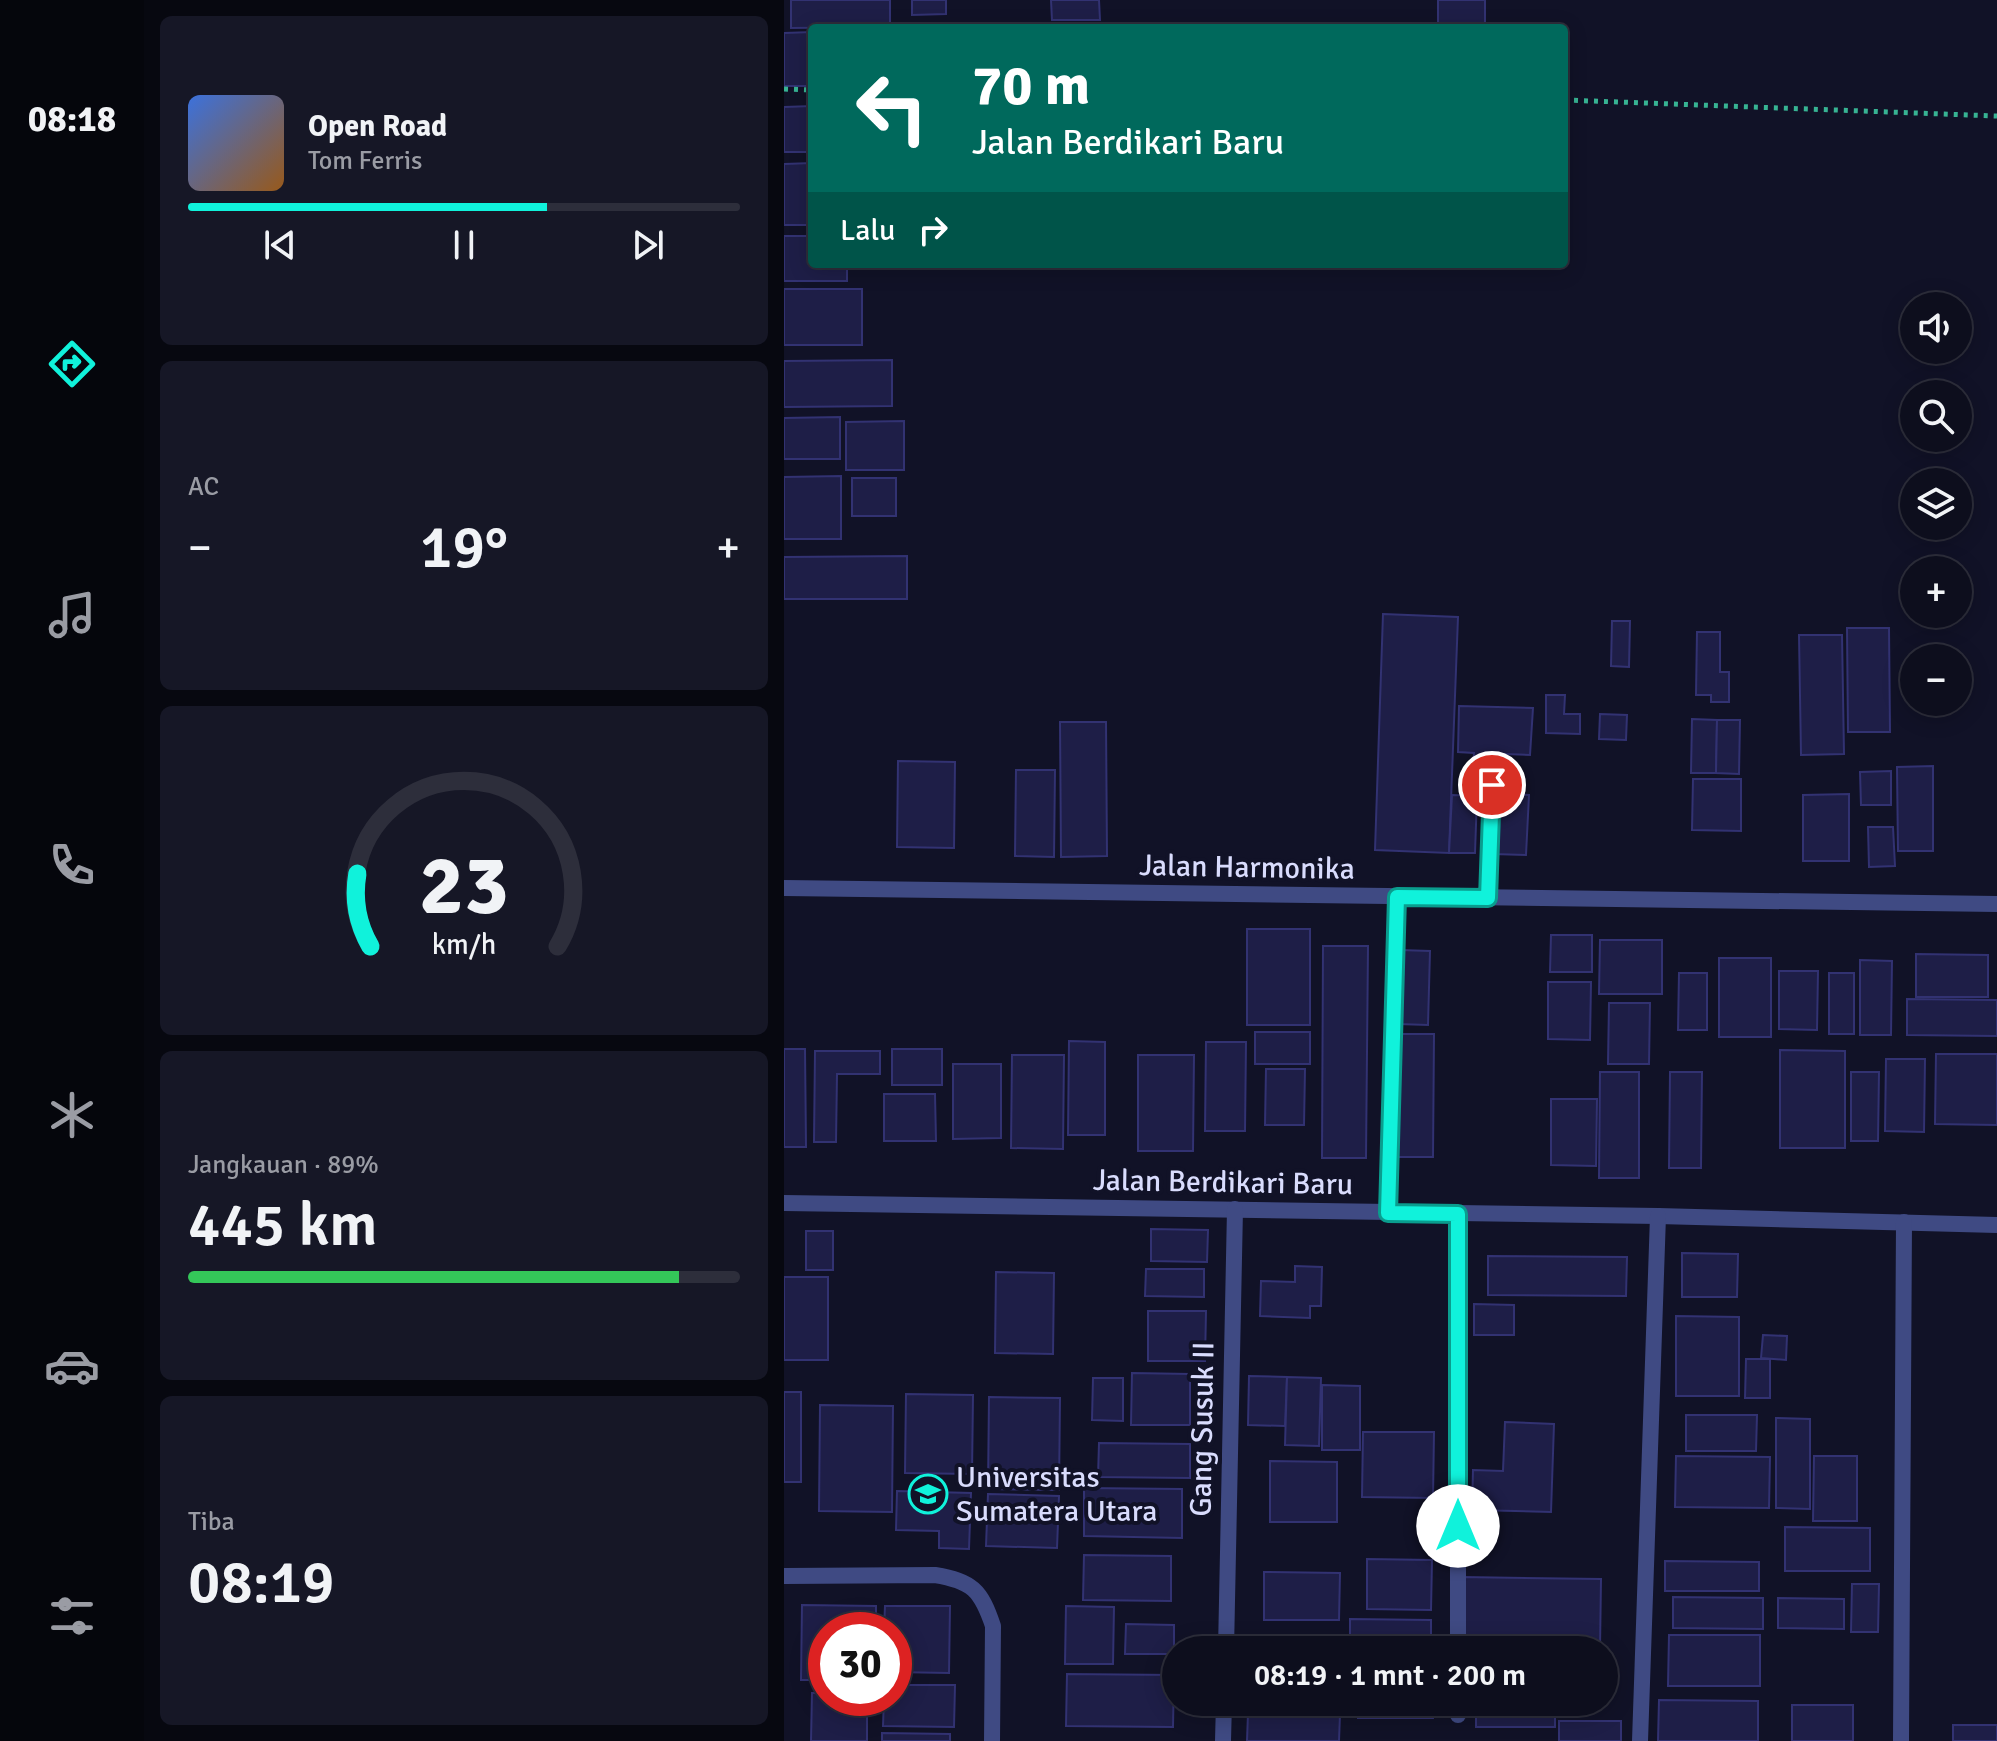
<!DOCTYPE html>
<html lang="id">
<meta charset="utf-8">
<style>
:root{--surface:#0d0e1d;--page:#161726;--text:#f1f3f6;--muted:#9a9ca4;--line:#2d2e3b;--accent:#10f2db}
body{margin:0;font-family:Signika,sans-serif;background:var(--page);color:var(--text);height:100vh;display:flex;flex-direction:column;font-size:30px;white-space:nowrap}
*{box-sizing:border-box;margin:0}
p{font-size:26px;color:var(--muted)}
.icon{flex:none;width:44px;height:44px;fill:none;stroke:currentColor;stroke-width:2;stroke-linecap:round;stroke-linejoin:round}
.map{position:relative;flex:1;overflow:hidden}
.drawer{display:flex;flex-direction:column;gap:16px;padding:16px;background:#070810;width:640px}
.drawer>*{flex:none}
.guide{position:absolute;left:24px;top:24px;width:760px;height:244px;border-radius:8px;box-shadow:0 4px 20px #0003,0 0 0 2px var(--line);background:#00695c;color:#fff;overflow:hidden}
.controls{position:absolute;left:1116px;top:292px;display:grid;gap:16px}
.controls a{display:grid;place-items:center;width:72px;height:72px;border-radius:50%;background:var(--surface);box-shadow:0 4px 20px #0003,0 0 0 2px var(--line);font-size:40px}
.speed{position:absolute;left:24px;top:1612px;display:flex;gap:16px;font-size:40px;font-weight:700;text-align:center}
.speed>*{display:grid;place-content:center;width:104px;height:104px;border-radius:50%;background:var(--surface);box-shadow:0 4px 20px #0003,0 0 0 2px var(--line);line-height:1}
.speed .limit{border:12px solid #d22;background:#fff;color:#111}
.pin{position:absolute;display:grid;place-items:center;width:68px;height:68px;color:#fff;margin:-34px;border:4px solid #fff;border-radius:50%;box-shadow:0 2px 8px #0007}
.me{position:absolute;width:88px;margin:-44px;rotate:0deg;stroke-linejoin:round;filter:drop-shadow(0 0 6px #0008)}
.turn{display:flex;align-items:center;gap:28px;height:168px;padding:0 32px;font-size:36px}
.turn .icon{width:104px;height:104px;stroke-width:2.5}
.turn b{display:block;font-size:56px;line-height:68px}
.then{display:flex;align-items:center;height:76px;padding:0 32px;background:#0003;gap:16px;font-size:30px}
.big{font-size:60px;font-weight:600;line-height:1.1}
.drawer .card{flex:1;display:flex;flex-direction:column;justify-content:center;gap:12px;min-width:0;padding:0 28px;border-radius:12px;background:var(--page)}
.drawer .dial{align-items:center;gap:0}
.dial svg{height:208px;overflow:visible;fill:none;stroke:var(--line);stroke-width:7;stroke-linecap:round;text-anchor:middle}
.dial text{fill:var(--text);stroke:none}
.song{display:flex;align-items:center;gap:24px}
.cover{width:96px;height:96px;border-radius:12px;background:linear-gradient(135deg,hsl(220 70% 55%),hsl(30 70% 35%))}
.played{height:8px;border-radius:4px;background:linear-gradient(90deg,var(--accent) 65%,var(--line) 65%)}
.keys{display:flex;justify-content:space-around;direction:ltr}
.heat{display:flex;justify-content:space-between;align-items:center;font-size:44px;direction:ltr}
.charge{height:12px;border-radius:6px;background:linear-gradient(90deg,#34c759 89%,var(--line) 0)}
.trip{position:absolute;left:378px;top:1636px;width:456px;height:80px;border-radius:40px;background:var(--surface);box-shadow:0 4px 20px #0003,0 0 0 2px var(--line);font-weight:600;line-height:80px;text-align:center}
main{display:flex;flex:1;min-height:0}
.menu{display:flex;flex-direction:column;width:144px;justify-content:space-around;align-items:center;background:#05060c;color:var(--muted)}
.menu .icon{width:56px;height:56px}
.menu .current{color:var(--accent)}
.menu b{font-size:36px;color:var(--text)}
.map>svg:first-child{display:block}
</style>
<main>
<nav class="menu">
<b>08:18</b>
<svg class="icon current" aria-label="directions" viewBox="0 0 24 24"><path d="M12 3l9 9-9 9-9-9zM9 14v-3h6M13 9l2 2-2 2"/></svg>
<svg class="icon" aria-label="music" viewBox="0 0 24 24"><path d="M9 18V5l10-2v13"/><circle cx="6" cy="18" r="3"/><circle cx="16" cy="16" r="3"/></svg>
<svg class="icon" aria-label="phone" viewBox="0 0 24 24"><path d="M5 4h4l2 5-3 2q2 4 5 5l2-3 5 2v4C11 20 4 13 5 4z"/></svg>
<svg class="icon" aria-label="climate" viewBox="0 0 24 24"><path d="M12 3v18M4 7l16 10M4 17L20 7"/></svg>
<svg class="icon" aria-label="car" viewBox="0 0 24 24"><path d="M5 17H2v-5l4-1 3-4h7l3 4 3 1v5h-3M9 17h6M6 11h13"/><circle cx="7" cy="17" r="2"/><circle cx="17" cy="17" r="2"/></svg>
<svg class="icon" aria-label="filters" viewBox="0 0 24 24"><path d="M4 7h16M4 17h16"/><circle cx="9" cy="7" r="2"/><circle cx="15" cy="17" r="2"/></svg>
</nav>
<section class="drawer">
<div class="card">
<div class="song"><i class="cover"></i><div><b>Open Road</b><p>Tom Ferris</p></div></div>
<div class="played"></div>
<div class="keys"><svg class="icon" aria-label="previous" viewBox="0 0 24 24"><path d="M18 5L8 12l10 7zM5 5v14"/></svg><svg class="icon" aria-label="pause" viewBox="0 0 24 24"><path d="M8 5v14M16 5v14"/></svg><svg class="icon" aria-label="next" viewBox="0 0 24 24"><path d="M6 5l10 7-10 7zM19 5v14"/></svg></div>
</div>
<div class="card"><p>AC</p>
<div class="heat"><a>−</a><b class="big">19°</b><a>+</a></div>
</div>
<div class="card dial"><svg viewBox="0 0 100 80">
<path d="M14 69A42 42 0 1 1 86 69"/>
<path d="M14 69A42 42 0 0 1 9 41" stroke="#10f2db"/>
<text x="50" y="56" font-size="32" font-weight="700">23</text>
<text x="50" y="72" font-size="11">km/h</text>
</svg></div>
<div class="card"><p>Jangkauan · 89%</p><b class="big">445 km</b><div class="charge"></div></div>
<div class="card"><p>Tiba</p><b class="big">08:19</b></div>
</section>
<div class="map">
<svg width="1213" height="1741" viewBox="0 0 1213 1741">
<rect width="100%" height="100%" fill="#111227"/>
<!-- building -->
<g fill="#1e1e47" stroke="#323272" stroke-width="2">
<path d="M7,0H106V27L7,28Z"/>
<path d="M128,0H162V14L128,15Z"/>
<path d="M267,0H315L316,20H268Z"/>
<rect x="654" y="0" width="47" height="24"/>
<path d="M28,32V86H0V33Z"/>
<path d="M28,106V152H0V107Z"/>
<path d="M28,163V225H0V164Z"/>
<path d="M0,236H28V264H63V281H0Z"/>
<rect x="0" y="289" width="78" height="56"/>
<path d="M108,360V406L0,407V361Z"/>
<path d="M56,417V459H0V418Z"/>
<path d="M120,421V470H62V422Z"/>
<path d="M57,476V539H0V477Z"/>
<rect x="68" y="478" width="44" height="38"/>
<path d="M123,556V599H0V557Z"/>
<path d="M599,614L674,617L665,853L591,850Z"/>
<path d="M828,621H846L845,667L827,666Z"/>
<path d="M1063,628H1105L1106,732H1064Z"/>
<path d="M913,632H936V672H945V702H927V695H912Z"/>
<path d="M1015,635H1058L1060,754L1017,755Z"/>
<path d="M762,695H781L780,714H796V734L762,733Z"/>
<path d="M675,706L749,708L746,755L720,754V771L689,770L690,753L674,752Z"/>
<path d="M816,714L843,715L842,740L815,739Z"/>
<path d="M908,719L933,720L932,773H907Z"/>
<path d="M933,720H956L955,774L932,773Z"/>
<path d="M276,722H322L323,856L277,857Z"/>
<path d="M114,761L171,762L170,848L113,847Z"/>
<path d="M1149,766V851H1114L1113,767Z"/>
<path d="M232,770H271L270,857L231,856Z"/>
<path d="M1107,771V805H1077L1076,772Z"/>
<path d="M909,779H957V831L908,830Z"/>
<path d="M711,794L745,795L742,855L709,854Z"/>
<path d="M1065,794V861H1019V795Z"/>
<path d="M668,795L693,796L691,853H665Z"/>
<path d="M1084,827H1109L1111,866L1085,867Z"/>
<rect x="463" y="929" width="63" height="96"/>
<path d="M767,935H808V972H766Z"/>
<path d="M816,940H878V994H815Z"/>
<path d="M539,946H584L582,1158H538Z"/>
<path d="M616,950L646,951L644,1025L614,1024Z"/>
<path d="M1132,954L1204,955V997H1132Z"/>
<rect x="935" y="958" width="52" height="79"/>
<path d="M1076,960L1108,961L1107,1035H1076Z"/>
<path d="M995,971H1034L1033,1030L995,1029Z"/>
<path d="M895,973H923V1030H894Z"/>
<rect x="1045" y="973" width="25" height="61"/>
<path d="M764,982H807L806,1040L764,1039Z"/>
<path d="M1123,999L1213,1000V1036L1123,1035Z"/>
<path d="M825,1003H866L865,1064H824Z"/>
<rect x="471" y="1032" width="55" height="32"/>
<path d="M614,1034H650L649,1157H614Z"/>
<path d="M285,1041L321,1042V1135H284Z"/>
<path d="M422,1042H462L461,1131H421Z"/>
<path d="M0,1049H21L22,1147H0Z"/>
<rect x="108" y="1049" width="50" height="36"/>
<path d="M996,1050L1061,1051V1148H996Z"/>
<path d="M31,1051H96V1074H53L52,1142H30Z"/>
<path d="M1152,1054H1213V1125L1151,1124Z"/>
<path d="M228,1055H280L279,1149L227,1148Z"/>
<path d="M354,1055H410L409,1151H354Z"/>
<path d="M1102,1059H1141L1140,1132L1101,1131Z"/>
<path d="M169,1064H217V1138L169,1139Z"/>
<path d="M482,1069H521L520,1125H481Z"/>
<path d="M816,1072H855V1178H815Z"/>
<path d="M886,1072H918L917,1168H885Z"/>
<path d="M1067,1072H1095L1094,1141H1067Z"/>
<path d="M100,1094H151L152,1141H100Z"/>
<path d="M767,1099H813L812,1166L767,1165Z"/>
<path d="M367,1229L424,1230L423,1262L367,1261Z"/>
<rect x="22" y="1231" width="27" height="39"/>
<path d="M898,1253L954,1254L953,1297H898Z"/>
<path d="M704,1256L843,1257L842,1296L704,1295Z"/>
<path d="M511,1266L538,1267L537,1306H526V1318L476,1316L477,1281L511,1282Z"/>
<path d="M362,1269H420V1297L361,1296Z"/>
<path d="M212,1272L270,1273L269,1354L211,1353Z"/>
<rect x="0" y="1277" width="44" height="83"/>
<path d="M690,1304L730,1305V1335H690Z"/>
<path d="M364,1311H422L421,1361H364Z"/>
<path d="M892,1316L955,1317V1396H892Z"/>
<path d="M979,1335L1003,1336L1002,1360L977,1358Z"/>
<path d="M962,1359H986V1398H961Z"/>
<path d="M348,1373L406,1374V1425H347Z"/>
<path d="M465,1376L503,1377L501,1426L464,1425Z"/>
<path d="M503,1377L537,1378L535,1446L501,1445Z"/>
<path d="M309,1378H339V1421L308,1420Z"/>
<path d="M538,1385L576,1386V1450H538Z"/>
<rect x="0" y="1392" width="17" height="90"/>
<path d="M122,1394L189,1395L188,1474L121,1473Z"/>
<path d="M205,1397L276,1398L275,1490L204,1489Z"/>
<path d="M36,1405L109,1406L108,1512L35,1511Z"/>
<path d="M902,1415H973L972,1451H902Z"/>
<path d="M992,1418L1026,1419V1509L992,1508Z"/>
<path d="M721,1422L770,1424L767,1512L688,1510L689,1470L719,1471Z"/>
<path d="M579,1432H650L649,1498L578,1497Z"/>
<path d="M315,1443L406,1444V1478L314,1477Z"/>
<path d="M892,1456L986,1457L985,1508L891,1507Z"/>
<path d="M1030,1456H1073V1521H1029Z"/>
<path d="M486,1461L553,1462V1522H486Z"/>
<path d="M300,1488L398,1489V1538L300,1536Z"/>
<path d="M113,1491L187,1493L185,1549L155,1548V1531L112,1530Z"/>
<path d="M204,1494L275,1496L273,1548L202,1546Z"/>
<path d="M1001,1527L1086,1528V1571H1001Z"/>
<path d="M300,1555L387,1556V1601L299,1600Z"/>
<path d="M583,1559L648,1560L647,1610L583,1609Z"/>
<path d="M881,1561L975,1562V1591H881Z"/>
<path d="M480,1572L556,1573L555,1620H480Z"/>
<path d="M678,1577L817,1579L816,1648L677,1646Z"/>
<path d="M1068,1584H1095L1094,1632H1067Z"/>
<path d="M889,1597L979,1598V1629L889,1628Z"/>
<path d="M994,1598L1060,1599V1629L994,1628Z"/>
<path d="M18,1605L92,1606V1630H42V1680H17Z"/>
<path d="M101,1606H166L165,1673L110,1672V1630H100Z"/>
<path d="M282,1606L330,1607L329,1664H281Z"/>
<path d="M566,1619L647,1620V1650H566Z"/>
<path d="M342,1624L390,1625V1654H341Z"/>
<path d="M885,1635H976V1686H884Z"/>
<path d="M474,1636H552V1650H473Z"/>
<path d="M283,1674L390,1675L389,1727L282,1726Z"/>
<path d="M110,1685H171L170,1727L99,1726L100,1698H110Z"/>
<path d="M28,1693H42V1698H83V1741H27Z"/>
<path d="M875,1700L974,1701V1741H874Z"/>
<rect x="473" y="1702" width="79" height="9"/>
<path d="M574,1702H650L649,1718H574Z"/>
<rect x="692" y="1702" width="79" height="25"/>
<rect x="1008" y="1705" width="61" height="36"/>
<path d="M464,1713L556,1714L555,1741H463Z"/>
<rect x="775" y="1721" width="62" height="20"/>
<rect x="1169" y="1725" width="44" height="16"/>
<path d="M98,1733L166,1734V1741H98Z"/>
</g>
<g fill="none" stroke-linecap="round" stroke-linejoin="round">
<!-- path -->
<g stroke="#37b393" stroke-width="5" stroke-dasharray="4 6" stroke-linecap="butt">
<path d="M0,89L28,90"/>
<path d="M780,100L1213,116"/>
</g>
<!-- service -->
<g stroke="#3f4a83" stroke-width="12">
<path d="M704,898L708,785"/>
<path d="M604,1213L613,897"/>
</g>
<!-- minor -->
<g stroke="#3f4a83" stroke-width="16">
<path d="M0,1203L874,1216L1213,1225"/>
<path d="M674,1214V1650"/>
<path d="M0,1576L151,1575C188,1581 197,1590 209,1626L208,1741"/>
<path d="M442,1650L451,1209"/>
<path d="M674,1702V1715"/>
<path d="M439,1741L440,1702"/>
<path d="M856,1741L874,1216"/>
<path d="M1117,1741L1120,1222"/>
</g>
<!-- tertiary -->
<path stroke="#3f4a83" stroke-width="16" d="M0,888L1213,904"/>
</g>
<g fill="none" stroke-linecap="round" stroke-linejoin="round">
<defs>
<path id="route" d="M674,1526V1214L604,1213L613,897L704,898L708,785"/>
</defs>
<!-- route casing -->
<use href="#route" stroke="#0a9d8e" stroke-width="20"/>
<!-- route -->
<use href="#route" stroke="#10f2db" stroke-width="14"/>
</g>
<!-- icons -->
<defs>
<symbol id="university-ring" viewBox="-11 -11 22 22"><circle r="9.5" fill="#111227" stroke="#10f2db" stroke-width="1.5"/><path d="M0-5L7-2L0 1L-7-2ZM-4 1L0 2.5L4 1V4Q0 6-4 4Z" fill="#10f2db"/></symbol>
</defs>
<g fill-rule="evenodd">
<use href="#university-ring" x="122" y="1472" width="44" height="44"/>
</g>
<g text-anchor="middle" stroke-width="8" stroke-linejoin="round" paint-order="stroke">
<!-- street labels -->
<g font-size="30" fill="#d9dcfd" stroke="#111227">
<text transform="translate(463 867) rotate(1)" y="10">Jalan Harmonika</text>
<text transform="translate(439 1182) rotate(1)" y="10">Jalan Berdikari Baru</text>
<text transform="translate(418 1429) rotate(-89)" y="10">Gang Susuk II</text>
</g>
<!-- poi labels -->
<g font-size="30" fill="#d9dcfd" stroke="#111227" text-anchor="start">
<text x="172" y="1487">Universitas<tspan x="172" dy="34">Sumatera Utara</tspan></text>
</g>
</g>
</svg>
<div class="controls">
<a><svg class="icon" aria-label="sound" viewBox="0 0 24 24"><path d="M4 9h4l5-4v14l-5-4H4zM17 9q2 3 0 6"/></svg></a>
<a><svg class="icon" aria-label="search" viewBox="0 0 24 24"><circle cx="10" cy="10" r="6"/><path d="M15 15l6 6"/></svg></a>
<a><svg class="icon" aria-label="layers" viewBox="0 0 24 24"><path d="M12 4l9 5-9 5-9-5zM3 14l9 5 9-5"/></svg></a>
<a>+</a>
<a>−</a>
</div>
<div class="speed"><div class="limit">30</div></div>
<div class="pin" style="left:708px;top:785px;background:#d93025"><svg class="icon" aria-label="arrive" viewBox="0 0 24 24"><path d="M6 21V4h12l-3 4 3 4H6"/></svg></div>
<svg class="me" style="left:674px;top:1526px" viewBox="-20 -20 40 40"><circle r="19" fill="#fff"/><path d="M0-13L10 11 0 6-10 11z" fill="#10f2db"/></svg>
<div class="trip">08:19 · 1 mnt · 200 m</div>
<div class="guide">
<div class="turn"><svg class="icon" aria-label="left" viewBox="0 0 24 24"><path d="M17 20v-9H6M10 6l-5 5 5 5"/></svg><div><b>70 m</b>Jalan Berdikari Baru</div></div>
<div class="then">Lalu<svg class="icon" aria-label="right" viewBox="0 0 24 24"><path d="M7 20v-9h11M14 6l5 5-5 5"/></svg></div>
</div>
</div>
</main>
